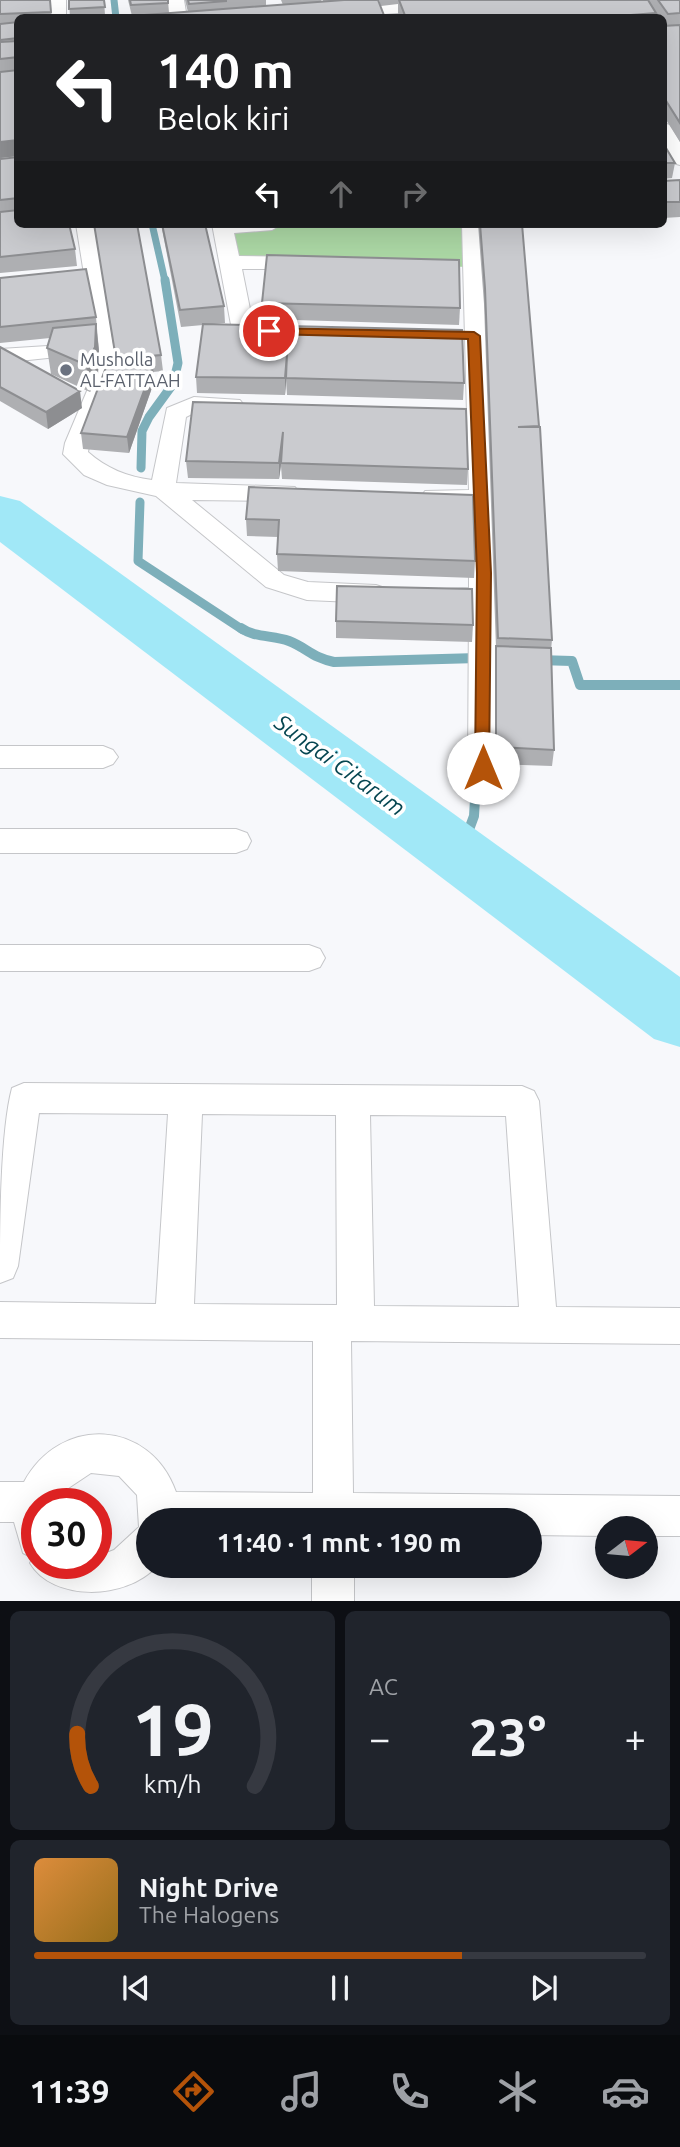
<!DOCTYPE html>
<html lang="id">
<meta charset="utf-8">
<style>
:root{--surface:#171b24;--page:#20242c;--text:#f1f3f6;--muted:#9ea1a6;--line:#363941;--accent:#b45309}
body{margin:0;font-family:Ubuntu,sans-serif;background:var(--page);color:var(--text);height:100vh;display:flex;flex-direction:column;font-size:26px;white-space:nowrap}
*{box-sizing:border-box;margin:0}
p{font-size:23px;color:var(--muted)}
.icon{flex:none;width:38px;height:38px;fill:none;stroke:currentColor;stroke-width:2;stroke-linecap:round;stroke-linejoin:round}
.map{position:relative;height:1601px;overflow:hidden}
.panel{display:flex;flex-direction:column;gap:10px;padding:10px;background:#0d0f14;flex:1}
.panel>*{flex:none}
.top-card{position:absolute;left:14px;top:14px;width:653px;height:214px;border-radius:10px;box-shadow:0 7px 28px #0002;background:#202124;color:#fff;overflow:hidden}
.needle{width:46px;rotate:74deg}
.controls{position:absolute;left:595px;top:1516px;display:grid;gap:14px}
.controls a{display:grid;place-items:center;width:63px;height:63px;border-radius:50%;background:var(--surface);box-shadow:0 7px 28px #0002;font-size:35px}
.speed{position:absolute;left:21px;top:1488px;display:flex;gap:14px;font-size:35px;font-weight:700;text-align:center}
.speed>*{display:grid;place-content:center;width:91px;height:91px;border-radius:50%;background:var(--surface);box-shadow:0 7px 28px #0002;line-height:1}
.speed .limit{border:10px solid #d22;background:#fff;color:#111}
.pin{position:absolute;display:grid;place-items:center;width:60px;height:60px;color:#fff;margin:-30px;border:4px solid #fff;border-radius:50%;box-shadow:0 2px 7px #0007}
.me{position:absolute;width:77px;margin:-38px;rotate:0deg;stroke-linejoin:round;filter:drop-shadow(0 0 5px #0008)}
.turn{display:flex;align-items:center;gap:24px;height:147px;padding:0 28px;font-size:32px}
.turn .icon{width:91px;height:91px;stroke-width:2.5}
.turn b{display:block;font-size:49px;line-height:60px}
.lanes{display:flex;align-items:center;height:66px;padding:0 28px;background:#0003;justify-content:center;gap:35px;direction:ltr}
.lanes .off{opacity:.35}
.big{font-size:52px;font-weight:600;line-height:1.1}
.panel .card{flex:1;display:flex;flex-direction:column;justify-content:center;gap:10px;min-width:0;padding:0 24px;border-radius:10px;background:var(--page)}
.panel .dial{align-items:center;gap:0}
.dial svg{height:182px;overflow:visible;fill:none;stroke:var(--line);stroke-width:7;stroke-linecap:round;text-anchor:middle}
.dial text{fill:var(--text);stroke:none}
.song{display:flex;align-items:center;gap:21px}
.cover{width:84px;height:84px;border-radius:10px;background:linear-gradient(135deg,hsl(30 70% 55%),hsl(40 70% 35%))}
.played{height:7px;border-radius:4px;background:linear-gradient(90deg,var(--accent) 70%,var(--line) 70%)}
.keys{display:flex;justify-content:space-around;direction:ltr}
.heat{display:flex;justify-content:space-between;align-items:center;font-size:38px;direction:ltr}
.panel .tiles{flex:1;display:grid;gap:10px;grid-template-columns:1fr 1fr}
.card:last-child{grid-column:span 2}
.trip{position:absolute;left:136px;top:1508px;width:406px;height:70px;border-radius:35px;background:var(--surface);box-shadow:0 7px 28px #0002;font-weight:600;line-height:70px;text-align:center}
.dock{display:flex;height:112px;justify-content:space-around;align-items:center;background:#090b0e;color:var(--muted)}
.dock .icon{width:49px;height:49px}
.dock .active{color:var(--accent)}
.dock b{font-size:32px;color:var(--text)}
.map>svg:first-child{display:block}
</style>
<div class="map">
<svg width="680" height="1601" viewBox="0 0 680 1601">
<rect width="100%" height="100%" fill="#f7f8fb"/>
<!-- green -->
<path fill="#abd7a4" d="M272,224H472L473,267L232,262L223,227Z"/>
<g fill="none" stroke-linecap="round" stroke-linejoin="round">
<!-- stream-far2 -->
<g stroke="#7dafba" stroke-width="7">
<path d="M114,0L116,18"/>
<path d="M152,224L165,281"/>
</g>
<!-- stream-far1 -->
<g stroke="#7dafba" stroke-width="9">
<path d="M141,468L142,431L149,417L173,384L178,363L165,280"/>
<path d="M140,502L138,561L243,630"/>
</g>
<!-- stream -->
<g stroke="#7dafba" stroke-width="10">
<path d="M241,628C255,638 273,635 289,641C307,648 313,658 334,662L478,658V662"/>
<path d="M538,660L572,661L580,685H680"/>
<path d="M460,854L474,816L477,765"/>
</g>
<!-- river -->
<path fill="#a1e8f7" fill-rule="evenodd" d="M0,496L20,501L680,977V1047L654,1039L0,542Z"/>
<defs>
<g id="minor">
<rect x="48" y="0" width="18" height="18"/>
<path d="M166,0H184L187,18H169Z"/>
<path d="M436,0L446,1L449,5L440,10L343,17L334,12L343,7Z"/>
<path d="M663,123L670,125L680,142V165L673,163L663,147Z"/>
<path d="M76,224H96C106,271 126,327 116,375C111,402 92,424 88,452C106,468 127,477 152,480L167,408L194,397L240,400L244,405L240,410L198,411L186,417L176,483L295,487L299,493L295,499L286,501L192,500L284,575L308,582L376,585L385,588L389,594L385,600L376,603L307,600L266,587L156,496L107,485L84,475L63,454L65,443L92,379L95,353L0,363V349L95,343Z"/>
<path d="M212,224H282L272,230L234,233L239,256L305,257L316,263L305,269H242L253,324L286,326L289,331L286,336L243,337L232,330Z"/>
<path d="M462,224H482L495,498L498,768L493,776L483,779L473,776L468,768L469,606L423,602L419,596L423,590L469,588V506L425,503L421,497L425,491L469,490Z"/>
<path d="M0,746H103L113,750L118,757L113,764L103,768H0Z"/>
<path d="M0,829H236L247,833L251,841L247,849L236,853H0Z"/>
<path d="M0,945H309L320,949L325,958L320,967L309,971H0Z"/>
<path d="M24,1083L522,1086L534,1091L539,1101L556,1307L680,1308V1344L351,1341L353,1493L680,1496V1536H646V1528H607V1536L530,1535V1521H149V1566H157C125,1601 52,1601 30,1563L33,1558L23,1553L14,1522H0V1482H24C60,1415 150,1419 176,1492L313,1493V1341L0,1338V1302L156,1304L168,1114L39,1113L18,1266L13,1278L0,1283C0,1231 0,1133 12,1088ZM202,1114L336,1115L337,1305L194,1304ZM370,1115L506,1116L519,1307L374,1306ZM91,1473L119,1476L137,1495L139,1527L114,1550L96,1557V1563H37V1503H57L67,1489Z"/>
<rect x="312" y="1566" width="42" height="35"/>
</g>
</defs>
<!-- minor casing -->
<use href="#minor" stroke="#c5c6c9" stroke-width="2"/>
<!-- minor -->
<use href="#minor" fill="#fff" fill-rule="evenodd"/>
</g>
<!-- wall -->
<g fill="#aeafb2">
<path d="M0,0H50L52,18H18V156L0,158Z"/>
<path d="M69,0H104L105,15L110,18H70Z"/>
<path d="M128,0H168L169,13L188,12L185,0H266V6L283,5L281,0H321L322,2H323V0H378L132,16Z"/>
<path d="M379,0H680V142L663,115V18H658L656,14V18H400L398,13V4L381,6Z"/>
<path d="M663,143L675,163L672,178L663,179Z"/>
<path d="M18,157V224L75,249L77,266L0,273V159Z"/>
<path d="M680,180V217L663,218V181Z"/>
<path d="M94,224H137L161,355L163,371L153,372L154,382L129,453L83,449L81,433L116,363Z"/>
<path d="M161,224H205L224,306L225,323L213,324L464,383L463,400L287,395L286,380L285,395L197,393L196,377L203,325L181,327Z"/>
<path d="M478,224H522L539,427L552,640L551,650L554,750L552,766L495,764V663L496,648L484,304Z"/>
<path d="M0,278L96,317L99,351L98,374L90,392L51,374L47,348L50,338L0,343Z"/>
<path d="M262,303L460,308L459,325L262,319Z"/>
<path d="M0,347L82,408L48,429L0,401Z"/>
<path d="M193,402L468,469L467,485L282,479L281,466L279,479L188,478L186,461Z"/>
<path d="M473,495L475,561L474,578L278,571L277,554L278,537L247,536L246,519Z"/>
<path d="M336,621L473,625L472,642L336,638Z"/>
</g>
<!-- shaded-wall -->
<g fill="#8d8e91">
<path d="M18,140V156L0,158V142Z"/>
<path d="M96,324L99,351L98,374L90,392L86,365Z"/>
<path d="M287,354V370L285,395V378Z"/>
<path d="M153,366L154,382L129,453L127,437Z"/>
<path d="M80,391L82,408L48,429L46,412Z"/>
<path d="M283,432V449L279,479V463Z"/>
</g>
<!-- building -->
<g fill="#cacbcf" stroke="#8d8e91" stroke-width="2">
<path d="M0,0H50L51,12L0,14Z"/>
<path d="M69,0H104L105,7L69,9Z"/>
<path d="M130,0H168V3L131,5Z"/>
<path d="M188,0H226V1L189,4Z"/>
<path d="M344,0H378L385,18L118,17Z"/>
<path d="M399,0H648L656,13L593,18H406Z"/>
<path d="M658,0H680V13L668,14Z"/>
<path d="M110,15V18H80Z"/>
<path d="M18,22V38L0,40V24Z"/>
<path d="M680,25V123L663,96V26Z"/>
<path d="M18,41V57L0,59V42Z"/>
<path d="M18,70V140L0,142V72Z"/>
<path d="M663,143L675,163H663Z"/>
<path d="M18,157V198L0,200V159Z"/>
<path d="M680,180V202H663V181Z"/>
<path d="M18,210V224H69L75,249L0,257V212Z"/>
<path d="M94,224H137L161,355L116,359Z"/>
<path d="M162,224H205L224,306L180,310Z"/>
<path d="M480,224H522L539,426L518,427H540L552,640L498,638L485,288Z"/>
<path d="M267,255L459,260L460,308L262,303Z"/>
<path d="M86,269L96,317L0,327V278Z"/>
<path d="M96,324L95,347L86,365L47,348L53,328Z"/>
<path d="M203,324L462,330L464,383L286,378L287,354L285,378L196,377Z"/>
<path d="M0,347L80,391L46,412L0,387Z"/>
<path d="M108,362L153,366L127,437L81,433Z"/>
<path d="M193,402L466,409L468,469L281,463L283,432L279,463L186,461Z"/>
<path d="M249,487L473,495L475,561L277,554L279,520L246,519Z"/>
<path d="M337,586L472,589L473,625L336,621Z"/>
<path d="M496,646L551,648L554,750L496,747Z"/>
</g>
<!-- route -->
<path fill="#b45309" stroke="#753606" stroke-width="2" d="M265,328L474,332L480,336L491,573L489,772L483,774L475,768L477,573L468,339L269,334L263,331Z"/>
<!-- markers -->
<circle fill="#6b7280" stroke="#fff" stroke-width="2.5" cx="66" cy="370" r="7"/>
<g text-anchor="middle" stroke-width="7" stroke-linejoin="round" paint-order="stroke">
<!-- far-worship labels -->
<g font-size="18" fill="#5b616d" stroke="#fff" text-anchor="start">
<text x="80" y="366">Musholla<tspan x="80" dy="21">AL-FATTAAH</tspan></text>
</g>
<!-- water labels -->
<g font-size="23" font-style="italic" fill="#064651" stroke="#fff">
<text transform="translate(340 765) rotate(36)" y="8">Sungai Citarum</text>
</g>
</g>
</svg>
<div class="controls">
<a><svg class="needle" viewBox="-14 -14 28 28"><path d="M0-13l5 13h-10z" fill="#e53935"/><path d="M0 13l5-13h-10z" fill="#9ea1a6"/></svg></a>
</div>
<div class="speed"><div class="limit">30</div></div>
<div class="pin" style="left:269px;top:331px;background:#d93025"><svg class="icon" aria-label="arrive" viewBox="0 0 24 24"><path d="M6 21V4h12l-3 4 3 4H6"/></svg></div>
<svg class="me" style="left:483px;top:768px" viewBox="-20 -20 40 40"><circle r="19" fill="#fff"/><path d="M0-13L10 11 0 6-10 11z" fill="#b45309"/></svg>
<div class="trip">11:40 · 1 mnt · 190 m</div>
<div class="top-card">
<div class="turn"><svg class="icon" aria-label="left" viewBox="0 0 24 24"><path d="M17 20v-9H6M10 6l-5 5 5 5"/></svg><div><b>140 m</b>Belok kiri</div></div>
<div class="lanes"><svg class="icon" aria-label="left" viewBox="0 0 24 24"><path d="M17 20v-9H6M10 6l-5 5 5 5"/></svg><svg class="icon off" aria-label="ahead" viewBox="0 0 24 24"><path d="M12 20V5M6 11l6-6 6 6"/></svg><svg class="icon off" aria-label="right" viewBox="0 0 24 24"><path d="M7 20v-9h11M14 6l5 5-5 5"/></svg></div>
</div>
</div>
<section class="panel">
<div class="tiles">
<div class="card dial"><svg viewBox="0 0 100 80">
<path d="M14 69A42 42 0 1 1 86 69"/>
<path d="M14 69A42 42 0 0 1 8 46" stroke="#b45309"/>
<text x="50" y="56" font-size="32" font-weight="700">19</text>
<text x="50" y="72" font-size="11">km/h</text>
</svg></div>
<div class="card"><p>AC</p>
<div class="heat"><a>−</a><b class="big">23°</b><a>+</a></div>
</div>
<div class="card">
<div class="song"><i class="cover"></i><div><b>Night Drive</b><p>The Halogens</p></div></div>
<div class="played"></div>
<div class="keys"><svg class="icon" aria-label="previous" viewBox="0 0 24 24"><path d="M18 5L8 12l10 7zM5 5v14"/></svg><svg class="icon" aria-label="pause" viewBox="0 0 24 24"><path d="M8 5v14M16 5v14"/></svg><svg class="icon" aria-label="next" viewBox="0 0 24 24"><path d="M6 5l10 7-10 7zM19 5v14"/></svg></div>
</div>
</div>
</section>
<nav class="dock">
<b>11:39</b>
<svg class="icon active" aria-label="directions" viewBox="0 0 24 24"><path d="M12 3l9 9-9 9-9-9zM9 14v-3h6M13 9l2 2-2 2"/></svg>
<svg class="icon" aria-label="music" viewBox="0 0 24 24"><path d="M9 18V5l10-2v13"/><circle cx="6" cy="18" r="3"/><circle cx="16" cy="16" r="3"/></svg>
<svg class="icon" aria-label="phone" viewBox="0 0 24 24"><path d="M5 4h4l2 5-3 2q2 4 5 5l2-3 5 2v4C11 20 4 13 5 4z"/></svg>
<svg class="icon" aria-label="climate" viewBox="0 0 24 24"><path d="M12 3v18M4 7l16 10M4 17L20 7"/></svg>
<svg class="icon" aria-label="car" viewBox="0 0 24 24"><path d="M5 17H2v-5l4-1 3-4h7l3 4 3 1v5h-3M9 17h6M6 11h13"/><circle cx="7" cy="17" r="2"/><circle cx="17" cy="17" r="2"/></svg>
</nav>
